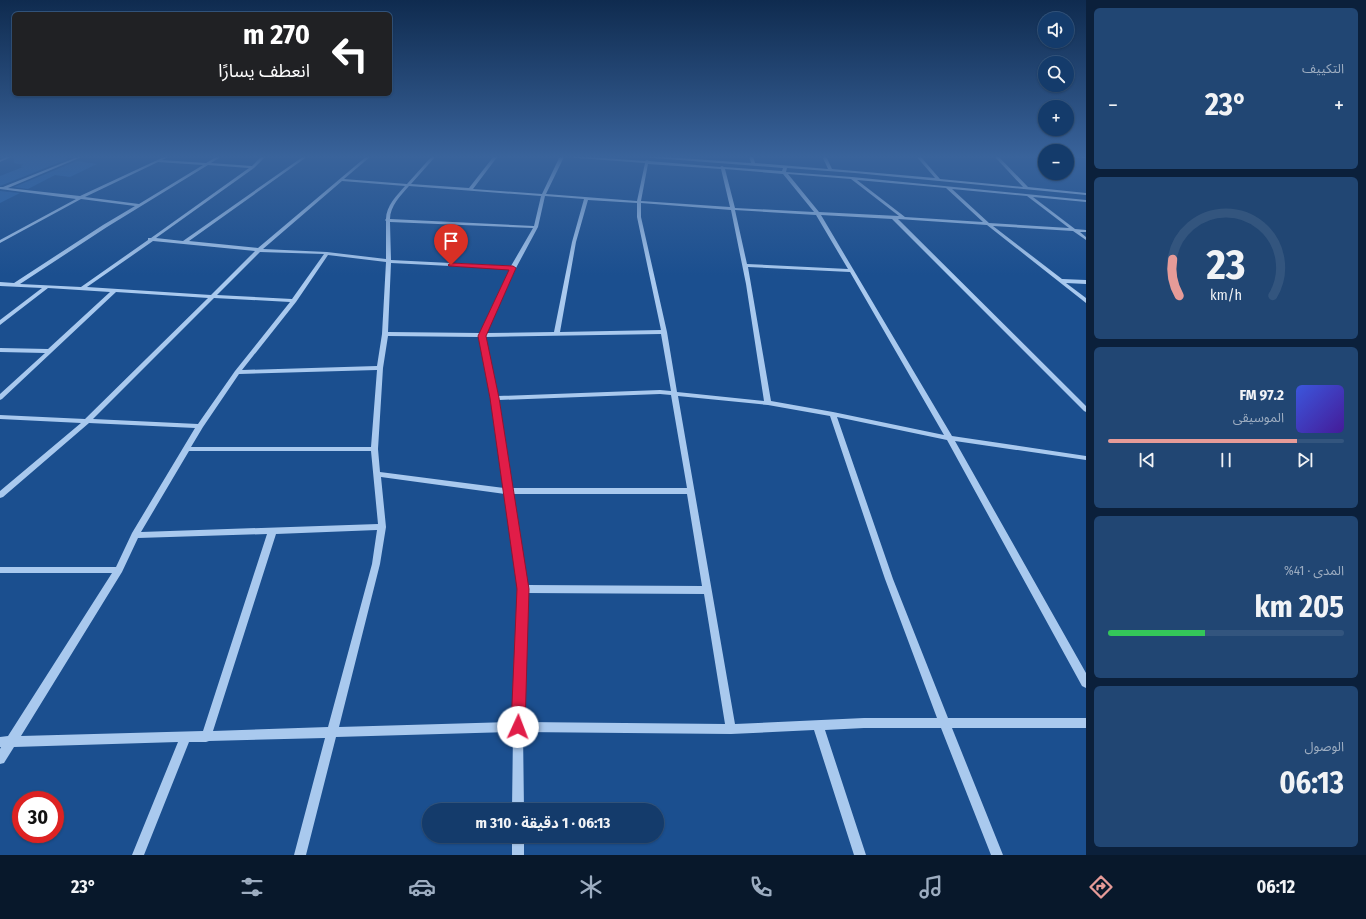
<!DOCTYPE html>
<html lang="ar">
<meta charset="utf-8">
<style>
:root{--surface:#143b6b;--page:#214673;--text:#f1f3f6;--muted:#9dadc1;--line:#33557e;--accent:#e69b98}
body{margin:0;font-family:"Fira Sans Condensed","Noto Sans Arabic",sans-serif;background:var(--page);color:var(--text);direction:rtl;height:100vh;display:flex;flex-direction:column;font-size:15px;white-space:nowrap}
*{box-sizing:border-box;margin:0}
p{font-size:13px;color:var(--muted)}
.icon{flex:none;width:22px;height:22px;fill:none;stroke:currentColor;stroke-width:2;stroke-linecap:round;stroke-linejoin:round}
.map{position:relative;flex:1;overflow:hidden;direction:ltr}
.drawer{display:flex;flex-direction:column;gap:8px;padding:8px;background:#0b203b;width:280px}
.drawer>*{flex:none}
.banner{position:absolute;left:12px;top:12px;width:380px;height:84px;border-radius:6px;box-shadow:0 1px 3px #0004,0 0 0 1px var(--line);direction:rtl;background:#202124;color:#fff;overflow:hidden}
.tools{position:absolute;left:1038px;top:12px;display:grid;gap:8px}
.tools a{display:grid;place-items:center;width:36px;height:36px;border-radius:50%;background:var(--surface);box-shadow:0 1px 3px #0004,0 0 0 1px var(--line);font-size:20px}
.speed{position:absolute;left:12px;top:791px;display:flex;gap:8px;font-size:20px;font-weight:700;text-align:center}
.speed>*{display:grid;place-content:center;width:52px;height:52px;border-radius:50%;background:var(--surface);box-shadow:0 1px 3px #0004,0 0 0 1px var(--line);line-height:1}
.speed .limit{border:6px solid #d22;background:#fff;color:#111}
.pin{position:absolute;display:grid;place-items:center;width:34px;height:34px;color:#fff;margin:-41px -17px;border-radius:50% 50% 50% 0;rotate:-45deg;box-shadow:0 0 4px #0007}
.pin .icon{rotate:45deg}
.me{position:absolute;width:44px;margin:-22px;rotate:2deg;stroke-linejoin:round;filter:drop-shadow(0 0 3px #0008)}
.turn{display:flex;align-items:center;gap:14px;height:84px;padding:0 16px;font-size:18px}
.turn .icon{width:52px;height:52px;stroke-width:2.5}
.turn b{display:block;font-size:28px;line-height:34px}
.big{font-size:30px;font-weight:700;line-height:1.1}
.drawer .tile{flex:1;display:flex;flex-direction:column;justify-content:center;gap:6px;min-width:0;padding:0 14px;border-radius:6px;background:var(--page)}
.drawer .dial{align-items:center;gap:0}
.dial svg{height:104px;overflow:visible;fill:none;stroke:var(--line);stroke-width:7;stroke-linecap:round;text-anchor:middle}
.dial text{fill:var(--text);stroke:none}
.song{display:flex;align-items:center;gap:12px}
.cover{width:48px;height:48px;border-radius:6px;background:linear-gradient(135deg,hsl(230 70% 55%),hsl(260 70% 35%))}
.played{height:4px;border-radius:2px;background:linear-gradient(90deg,var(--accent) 80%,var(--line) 80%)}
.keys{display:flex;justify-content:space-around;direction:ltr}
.heat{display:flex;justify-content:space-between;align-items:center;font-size:22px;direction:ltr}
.charge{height:6px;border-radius:3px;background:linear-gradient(90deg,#34c759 41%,var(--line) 0)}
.trip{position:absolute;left:422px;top:803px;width:242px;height:40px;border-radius:20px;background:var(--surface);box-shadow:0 1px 3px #0004,0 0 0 1px var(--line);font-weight:700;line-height:40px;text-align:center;direction:rtl}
.tabs{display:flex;height:64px;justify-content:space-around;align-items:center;background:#08182b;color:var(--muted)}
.tabs .icon{width:28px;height:28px}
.tabs .on{color:var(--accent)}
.tabs b{font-size:18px;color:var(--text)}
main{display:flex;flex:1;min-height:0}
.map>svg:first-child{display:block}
</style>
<main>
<section class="drawer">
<div class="tile"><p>التكييف</p>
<div class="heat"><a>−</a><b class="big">23°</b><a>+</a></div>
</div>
<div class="tile dial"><svg viewBox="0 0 100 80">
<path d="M14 69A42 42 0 1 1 86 69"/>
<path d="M14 69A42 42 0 0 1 9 41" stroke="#e69b98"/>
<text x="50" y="56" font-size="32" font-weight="700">23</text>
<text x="50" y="72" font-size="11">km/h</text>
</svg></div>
<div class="tile">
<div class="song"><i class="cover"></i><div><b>97.2 FM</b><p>الموسيقى</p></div></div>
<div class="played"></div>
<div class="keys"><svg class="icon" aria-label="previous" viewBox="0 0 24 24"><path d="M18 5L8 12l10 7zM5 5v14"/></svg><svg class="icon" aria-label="pause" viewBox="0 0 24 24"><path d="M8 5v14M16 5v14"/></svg><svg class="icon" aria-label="next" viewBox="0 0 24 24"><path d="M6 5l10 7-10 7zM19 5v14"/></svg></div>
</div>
<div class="tile"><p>المدى · 41%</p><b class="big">205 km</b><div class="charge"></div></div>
<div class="tile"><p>الوصول</p><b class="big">06:13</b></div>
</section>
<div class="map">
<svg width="1086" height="855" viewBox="0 0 1086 855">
<rect width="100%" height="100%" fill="#1b4f8f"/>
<!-- building -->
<g fill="#2a66ad">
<path d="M14,156H45L68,159L0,186V176L23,167L20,166L24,165L14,163Z"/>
<path d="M77,161L97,164L70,177L55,175L28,189L14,187Z"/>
<path d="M0,191L20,193L0,203Z"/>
</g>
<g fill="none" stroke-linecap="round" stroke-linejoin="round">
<!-- minor -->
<g fill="#a9c9ee" fill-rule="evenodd">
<path d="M9,156H13L0,162V160Z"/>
<path d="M80,156H84L8,188L80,196L166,156H170L162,160L206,163L218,156H222L211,163L252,166L262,156H266L254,168L156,238L183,241L304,156H308L189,241L258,248L367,156H371L344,179L407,184L432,156H436L411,184L469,188L494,156H498L473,189L542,194L560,156H575L645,161L647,160L649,161L720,167L722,166L724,167L782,171L783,168L641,157L639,156H651L751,163L749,156H753L755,163L828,169L822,156H826L832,169L935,178L916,156H920L940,179L1023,187L994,156H998L1028,187L1086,193V195L855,173L787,168L786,172L852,177L1086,200V202L1033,197L1075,229L1086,230V232H1080L1086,237V240L1073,231L993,226L1062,279L1086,280V284L1066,283L1086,298V303L987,225L898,219L1086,406V412L1084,411L892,219L821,215L952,436L1086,456V460L955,441L1086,673V688L1082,686L947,440L837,417L893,579L948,718H1086V728H952L1003,855H991L941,728H864L825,730L866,855H854L814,730L731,734L523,732L524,810H512L513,732L336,737L306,855H294L325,738L209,741L206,742H189L144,855H132L178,742L14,747L4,763L0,764V749L1,747H0V737L8,736L112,573H0V567H116L132,533L195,428L89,423L3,497L0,498V491L81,423L0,419V415L85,419L208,298L116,292L2,399L0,400V394L45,353L0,352V348L48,349L110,292L48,288L0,325V320L42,288L0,286V282L14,283L103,225L135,206L81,199L0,243V240L76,199L0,189V187H3ZM564,157L645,163L637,201L546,194ZM158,162L203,165L139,204L85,197ZM648,164L721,169L730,207L641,201ZM208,165L249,168L151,238H148V240L81,287L20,284L107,227ZM725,169L783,174L814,212L735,208ZM788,174L851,179L899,216L819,212ZM857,180L946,188L983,222L905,217ZM342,181L405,186C397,195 386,206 386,219L385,220L386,221V259L327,252L263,249ZM409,186L541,196L534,226L390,219C390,206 401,195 409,186ZM952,189L1027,196L1069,228L989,223ZM545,196L584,199L572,242L554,332L486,333L516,268L538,227ZM588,200L637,203V217L661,330L560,332L576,242ZM641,203L731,210L746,284L764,401L677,392L667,332L641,217ZM735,210L816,215L848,269L747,264ZM390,222L533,228L511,266L391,260ZM153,241L255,251L211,295L87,287ZM260,252L324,254L292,299L217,295ZM328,255L386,262L382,334L377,366L242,370L296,302ZM391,263L510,269L480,333L388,332ZM748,267L850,272L944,435L833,412L771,401ZM214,298L290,302L235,371L198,424L93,419ZM661,334L671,391L660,390L498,396L485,337ZM388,336L479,337L492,398L504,488L380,472L378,449L383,368ZM377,370L371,447H191L203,427L239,374ZM660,394L671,395L687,488H512L499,400ZM678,396L768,405L830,416L885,579L937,718H864L735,724ZM189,451H371L378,524L141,532ZM381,477L505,494L519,589L513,722L339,727L380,564L386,527ZM513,494H687L702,586L527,585ZM377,530L372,564L328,727L213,731L276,534ZM267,534L203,731L21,736L122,572L138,538ZM527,593L704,594L725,724L523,722Z"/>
<path d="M1067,156H1086V158L1068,157Z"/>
<rect x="512" y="836" width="12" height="19"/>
</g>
</g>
<!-- sky -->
<linearGradient id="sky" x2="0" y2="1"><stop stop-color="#0f2b4f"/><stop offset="0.57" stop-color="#39639b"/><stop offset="1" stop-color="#39639b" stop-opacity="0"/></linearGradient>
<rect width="1086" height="275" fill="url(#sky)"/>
<!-- route -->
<path fill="#e11d48" stroke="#92132f" d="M451,263L513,266L516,268L486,336L499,398L529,589L525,727L523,732L518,734L513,732L511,727L517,589L490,398L478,336L509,270L449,266L448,265Z"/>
</svg>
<div class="tools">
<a><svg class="icon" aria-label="sound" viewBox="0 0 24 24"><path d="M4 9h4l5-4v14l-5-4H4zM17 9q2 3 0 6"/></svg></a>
<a><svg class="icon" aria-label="search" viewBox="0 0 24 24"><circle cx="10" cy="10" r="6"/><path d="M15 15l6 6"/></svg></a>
<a>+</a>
<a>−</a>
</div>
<div class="speed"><div class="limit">30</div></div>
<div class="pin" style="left:451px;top:265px;background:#d93025"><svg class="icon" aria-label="arrive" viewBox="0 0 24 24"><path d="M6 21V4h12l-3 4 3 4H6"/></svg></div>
<svg class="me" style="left:518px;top:727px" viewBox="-20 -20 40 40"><circle r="19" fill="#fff"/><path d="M0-13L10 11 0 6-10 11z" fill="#e11d48"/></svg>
<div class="trip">06:13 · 1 دقيقة · 310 m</div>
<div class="banner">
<div class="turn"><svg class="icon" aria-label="left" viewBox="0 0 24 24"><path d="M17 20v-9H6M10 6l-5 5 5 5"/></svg><div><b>270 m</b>انعطف يسارًا</div></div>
</div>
</div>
</main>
<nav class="tabs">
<b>06:12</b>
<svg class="icon on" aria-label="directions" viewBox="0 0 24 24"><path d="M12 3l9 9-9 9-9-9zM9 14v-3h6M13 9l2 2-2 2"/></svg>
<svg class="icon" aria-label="music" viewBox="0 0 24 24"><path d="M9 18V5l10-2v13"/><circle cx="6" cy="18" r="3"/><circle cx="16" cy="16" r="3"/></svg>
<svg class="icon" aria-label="phone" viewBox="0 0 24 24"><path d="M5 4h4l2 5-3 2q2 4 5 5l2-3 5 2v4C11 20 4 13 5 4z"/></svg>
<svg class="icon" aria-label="climate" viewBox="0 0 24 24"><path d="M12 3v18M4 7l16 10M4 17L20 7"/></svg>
<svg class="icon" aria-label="car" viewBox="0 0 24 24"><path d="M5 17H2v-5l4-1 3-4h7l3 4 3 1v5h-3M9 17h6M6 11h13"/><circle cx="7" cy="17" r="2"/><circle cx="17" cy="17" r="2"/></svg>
<svg class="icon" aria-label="filters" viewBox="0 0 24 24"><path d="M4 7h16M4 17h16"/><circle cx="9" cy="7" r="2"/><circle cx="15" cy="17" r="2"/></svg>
<b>23°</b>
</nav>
